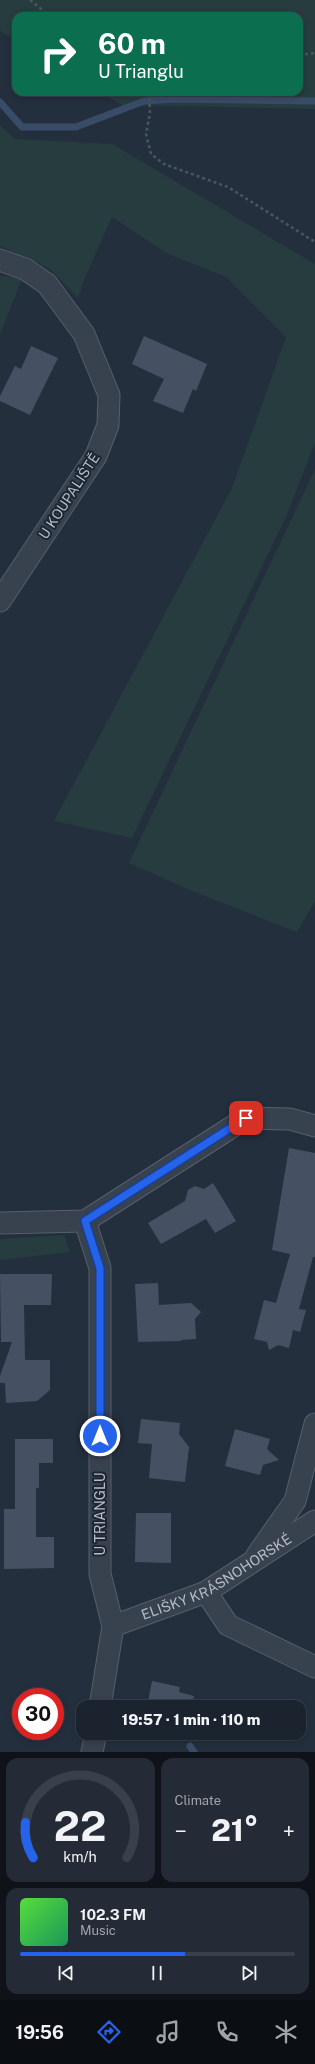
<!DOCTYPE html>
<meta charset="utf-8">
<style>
:root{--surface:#1b232e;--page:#242b36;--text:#f1f3f6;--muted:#a0a4aa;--line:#39404a;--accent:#2563eb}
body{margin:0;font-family:"Public Sans",sans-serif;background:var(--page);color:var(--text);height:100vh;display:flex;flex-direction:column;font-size:15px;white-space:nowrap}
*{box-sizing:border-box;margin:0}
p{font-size:13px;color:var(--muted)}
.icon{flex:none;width:22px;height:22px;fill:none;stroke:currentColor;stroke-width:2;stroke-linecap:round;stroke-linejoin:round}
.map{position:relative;height:1752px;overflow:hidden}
.panel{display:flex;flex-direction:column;gap:6px;padding:6px;background:#0f1319;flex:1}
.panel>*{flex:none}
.top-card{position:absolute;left:12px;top:12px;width:291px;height:84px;border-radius:12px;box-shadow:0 2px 6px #0003,0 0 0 1px var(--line);background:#0b6e4f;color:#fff;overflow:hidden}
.speed{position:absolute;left:12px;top:1688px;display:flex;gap:8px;font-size:20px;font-weight:700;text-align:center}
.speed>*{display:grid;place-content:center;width:52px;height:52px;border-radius:50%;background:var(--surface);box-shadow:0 2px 6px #0003,0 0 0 1px var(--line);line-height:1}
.speed .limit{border:6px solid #d22;background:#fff;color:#111}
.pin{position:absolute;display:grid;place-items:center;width:34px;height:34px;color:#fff;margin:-17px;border-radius:8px;box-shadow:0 2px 6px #0006}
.me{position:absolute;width:44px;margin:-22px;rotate:0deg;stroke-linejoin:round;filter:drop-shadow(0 0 3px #0008)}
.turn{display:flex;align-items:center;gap:14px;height:84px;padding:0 20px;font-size:18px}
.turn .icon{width:52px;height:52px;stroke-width:2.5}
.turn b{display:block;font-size:28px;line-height:34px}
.big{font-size:30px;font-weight:800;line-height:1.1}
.panel .tile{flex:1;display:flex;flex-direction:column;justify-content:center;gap:6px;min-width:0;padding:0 14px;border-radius:12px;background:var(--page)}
.panel .dial{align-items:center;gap:0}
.dial svg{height:104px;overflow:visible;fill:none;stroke:var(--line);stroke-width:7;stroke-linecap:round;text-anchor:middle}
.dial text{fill:var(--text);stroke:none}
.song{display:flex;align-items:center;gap:12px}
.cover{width:48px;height:48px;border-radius:6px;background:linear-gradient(135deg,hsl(110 70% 55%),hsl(150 70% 35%))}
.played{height:4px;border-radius:2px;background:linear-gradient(90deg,var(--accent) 60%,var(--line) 60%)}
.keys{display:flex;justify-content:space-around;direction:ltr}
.heat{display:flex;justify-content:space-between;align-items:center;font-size:22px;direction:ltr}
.panel .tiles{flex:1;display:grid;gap:6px;grid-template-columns:1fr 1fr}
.tile:last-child{grid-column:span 2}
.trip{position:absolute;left:76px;top:1700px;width:230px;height:40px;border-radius:12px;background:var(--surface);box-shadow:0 2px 6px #0003,0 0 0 1px var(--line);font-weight:800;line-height:40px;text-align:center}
.tab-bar{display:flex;height:64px;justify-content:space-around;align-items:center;background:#0b0e12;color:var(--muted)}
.tab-bar .icon{width:28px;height:28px}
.tab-bar .on{color:var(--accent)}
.tab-bar b{font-size:18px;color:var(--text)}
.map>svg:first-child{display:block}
</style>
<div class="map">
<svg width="315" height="1752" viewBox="0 0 315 1752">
<rect width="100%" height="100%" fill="#242f3e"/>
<!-- green -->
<g fill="#263c3f">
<path d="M0,0H315V109L122,105L100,92H299V16H16V40L0,31Z"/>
<path d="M0,125L15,139L112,144L315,264V443L286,517L132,838L54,821L232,488L286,337L226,277L168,254L112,217L84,280L78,298L49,268L0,246Z"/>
<path d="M0,276L22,278L0,335Z"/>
<path d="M315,469V901L297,932L192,891L129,863Z"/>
<path d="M64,1235L70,1252L0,1260V1239Z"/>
</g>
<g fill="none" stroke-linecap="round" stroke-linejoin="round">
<!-- stream -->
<g stroke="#394c67" stroke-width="7">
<path d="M0,102L22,127H76L144,101L174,99L315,101"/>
<path d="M190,1746L194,1752"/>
</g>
</g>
<!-- building -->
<g fill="#455162">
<path d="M144,336L207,364L196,391L193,389L183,413L153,401L164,379L132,364Z"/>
<path d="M31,346L58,358L30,415L0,401V396L15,366L21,369Z"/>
<path d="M289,1148L315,1153V1257H313L299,1309L306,1310L300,1332L293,1330L289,1348L278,1345L269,1350L267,1342L254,1339L264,1300L276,1303L290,1254L272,1250Z"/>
<path d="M213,1183L236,1221L215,1233L206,1219L161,1244L148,1223L185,1201L188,1190L195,1186L204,1189Z"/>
<path d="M0,1274H52L51,1305H24L25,1360H50V1390L37,1401L6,1403L5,1383H0V1376L12,1342H1Z"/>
<path d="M158,1283L159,1305L191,1303L201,1312L195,1319L196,1339L181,1340V1341L138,1342L135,1284Z"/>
<path d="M141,1419L180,1423L179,1434L189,1447L185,1482L149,1478L152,1444L138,1443Z"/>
<path d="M235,1429L270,1439L267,1449L279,1460L263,1465L260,1475L225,1466Z"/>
<path d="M15,1439H53V1463H39V1488H36V1537H54V1568L4,1569V1509H15Z"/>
<path d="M136,1513H171V1563L135,1562Z"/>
<path d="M152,1681L180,1687L179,1692L194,1696L192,1707H156L157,1704L148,1702Z"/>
<path d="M151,1733H186L184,1741Z"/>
</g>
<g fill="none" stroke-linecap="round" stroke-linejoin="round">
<defs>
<g id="street">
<path d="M0,260L25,269L47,284L84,334L109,395L108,425L96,456L0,601"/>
<path d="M85,1221L100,1268V1574L113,1626L100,1707"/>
<path d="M85,1221L246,1118L290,1119L315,1126"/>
<path d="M0,1223L85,1221"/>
<path d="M257,1555L295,1501L315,1424"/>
<path d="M206,1592L228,1625L315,1667"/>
<path id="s1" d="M113,1626L206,1592L315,1521"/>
<path d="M92,1752L96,1733"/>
</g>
</defs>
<!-- street casing -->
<use href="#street" stroke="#565f6c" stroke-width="23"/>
<!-- path -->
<g stroke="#44595c" stroke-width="2.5" stroke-dasharray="3 3" stroke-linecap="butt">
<path d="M30,0L50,16"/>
<path d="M299,55L315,53"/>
<path d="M149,92L150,113L146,134L151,154L164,164L228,187L315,242"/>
</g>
<!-- street -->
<use href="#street" stroke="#38414e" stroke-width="21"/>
</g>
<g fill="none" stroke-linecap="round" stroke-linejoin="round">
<defs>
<path id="route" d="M100,1436V1268L85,1221L246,1118"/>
</defs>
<!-- route casing -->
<use href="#route" stroke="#184099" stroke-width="10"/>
<!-- route -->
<use href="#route" stroke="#2563eb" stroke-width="7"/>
</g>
<g text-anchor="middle" stroke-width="4" stroke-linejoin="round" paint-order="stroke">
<!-- street labels -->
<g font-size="14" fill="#b4bcc9" stroke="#1d2633">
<text transform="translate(69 496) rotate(-57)" y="5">U KOUPALIŠTĚ</text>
<text transform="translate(100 1514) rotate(-90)" y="5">U TRIANGLU</text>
<text dy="5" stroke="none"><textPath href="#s1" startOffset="115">ELIŠKY KRÁSNOHORSKÉ</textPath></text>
</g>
</g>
</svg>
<div class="speed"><div class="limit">30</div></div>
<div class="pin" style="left:246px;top:1118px;background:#d93025"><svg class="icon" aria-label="arrive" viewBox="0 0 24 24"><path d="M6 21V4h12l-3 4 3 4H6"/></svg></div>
<svg class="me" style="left:100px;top:1436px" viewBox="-20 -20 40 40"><circle r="17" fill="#2563eb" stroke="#fff" stroke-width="3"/><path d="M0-11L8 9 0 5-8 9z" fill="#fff"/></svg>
<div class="trip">19:57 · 1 min · 110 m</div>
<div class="top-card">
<div class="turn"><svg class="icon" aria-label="right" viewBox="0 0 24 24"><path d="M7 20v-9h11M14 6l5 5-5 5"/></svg><div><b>60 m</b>U Trianglu</div></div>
</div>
</div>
<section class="panel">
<div class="tiles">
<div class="tile dial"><svg viewBox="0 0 100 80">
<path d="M14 69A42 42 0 1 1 86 69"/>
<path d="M14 69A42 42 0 0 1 8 42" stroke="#2563eb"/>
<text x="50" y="56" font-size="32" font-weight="700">22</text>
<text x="50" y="72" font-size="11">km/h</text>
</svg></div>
<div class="tile"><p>Climate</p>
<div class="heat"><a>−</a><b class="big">21°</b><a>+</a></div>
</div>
<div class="tile">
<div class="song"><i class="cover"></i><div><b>102.3 FM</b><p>Music</p></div></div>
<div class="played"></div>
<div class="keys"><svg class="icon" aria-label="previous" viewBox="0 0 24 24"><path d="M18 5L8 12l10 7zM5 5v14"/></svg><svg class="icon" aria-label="pause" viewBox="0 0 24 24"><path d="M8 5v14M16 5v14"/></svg><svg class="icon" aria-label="next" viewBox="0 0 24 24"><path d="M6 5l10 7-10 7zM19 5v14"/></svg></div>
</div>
</div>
</section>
<nav class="tab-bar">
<b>19:56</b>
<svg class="icon on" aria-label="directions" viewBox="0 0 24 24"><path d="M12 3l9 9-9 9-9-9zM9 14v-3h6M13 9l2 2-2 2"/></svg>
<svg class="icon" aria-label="music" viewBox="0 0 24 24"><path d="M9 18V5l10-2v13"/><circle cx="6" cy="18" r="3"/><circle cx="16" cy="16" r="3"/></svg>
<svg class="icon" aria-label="phone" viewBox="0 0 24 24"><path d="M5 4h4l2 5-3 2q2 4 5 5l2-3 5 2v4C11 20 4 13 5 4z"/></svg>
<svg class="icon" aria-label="climate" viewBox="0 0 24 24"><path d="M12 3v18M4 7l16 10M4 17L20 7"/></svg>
</nav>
